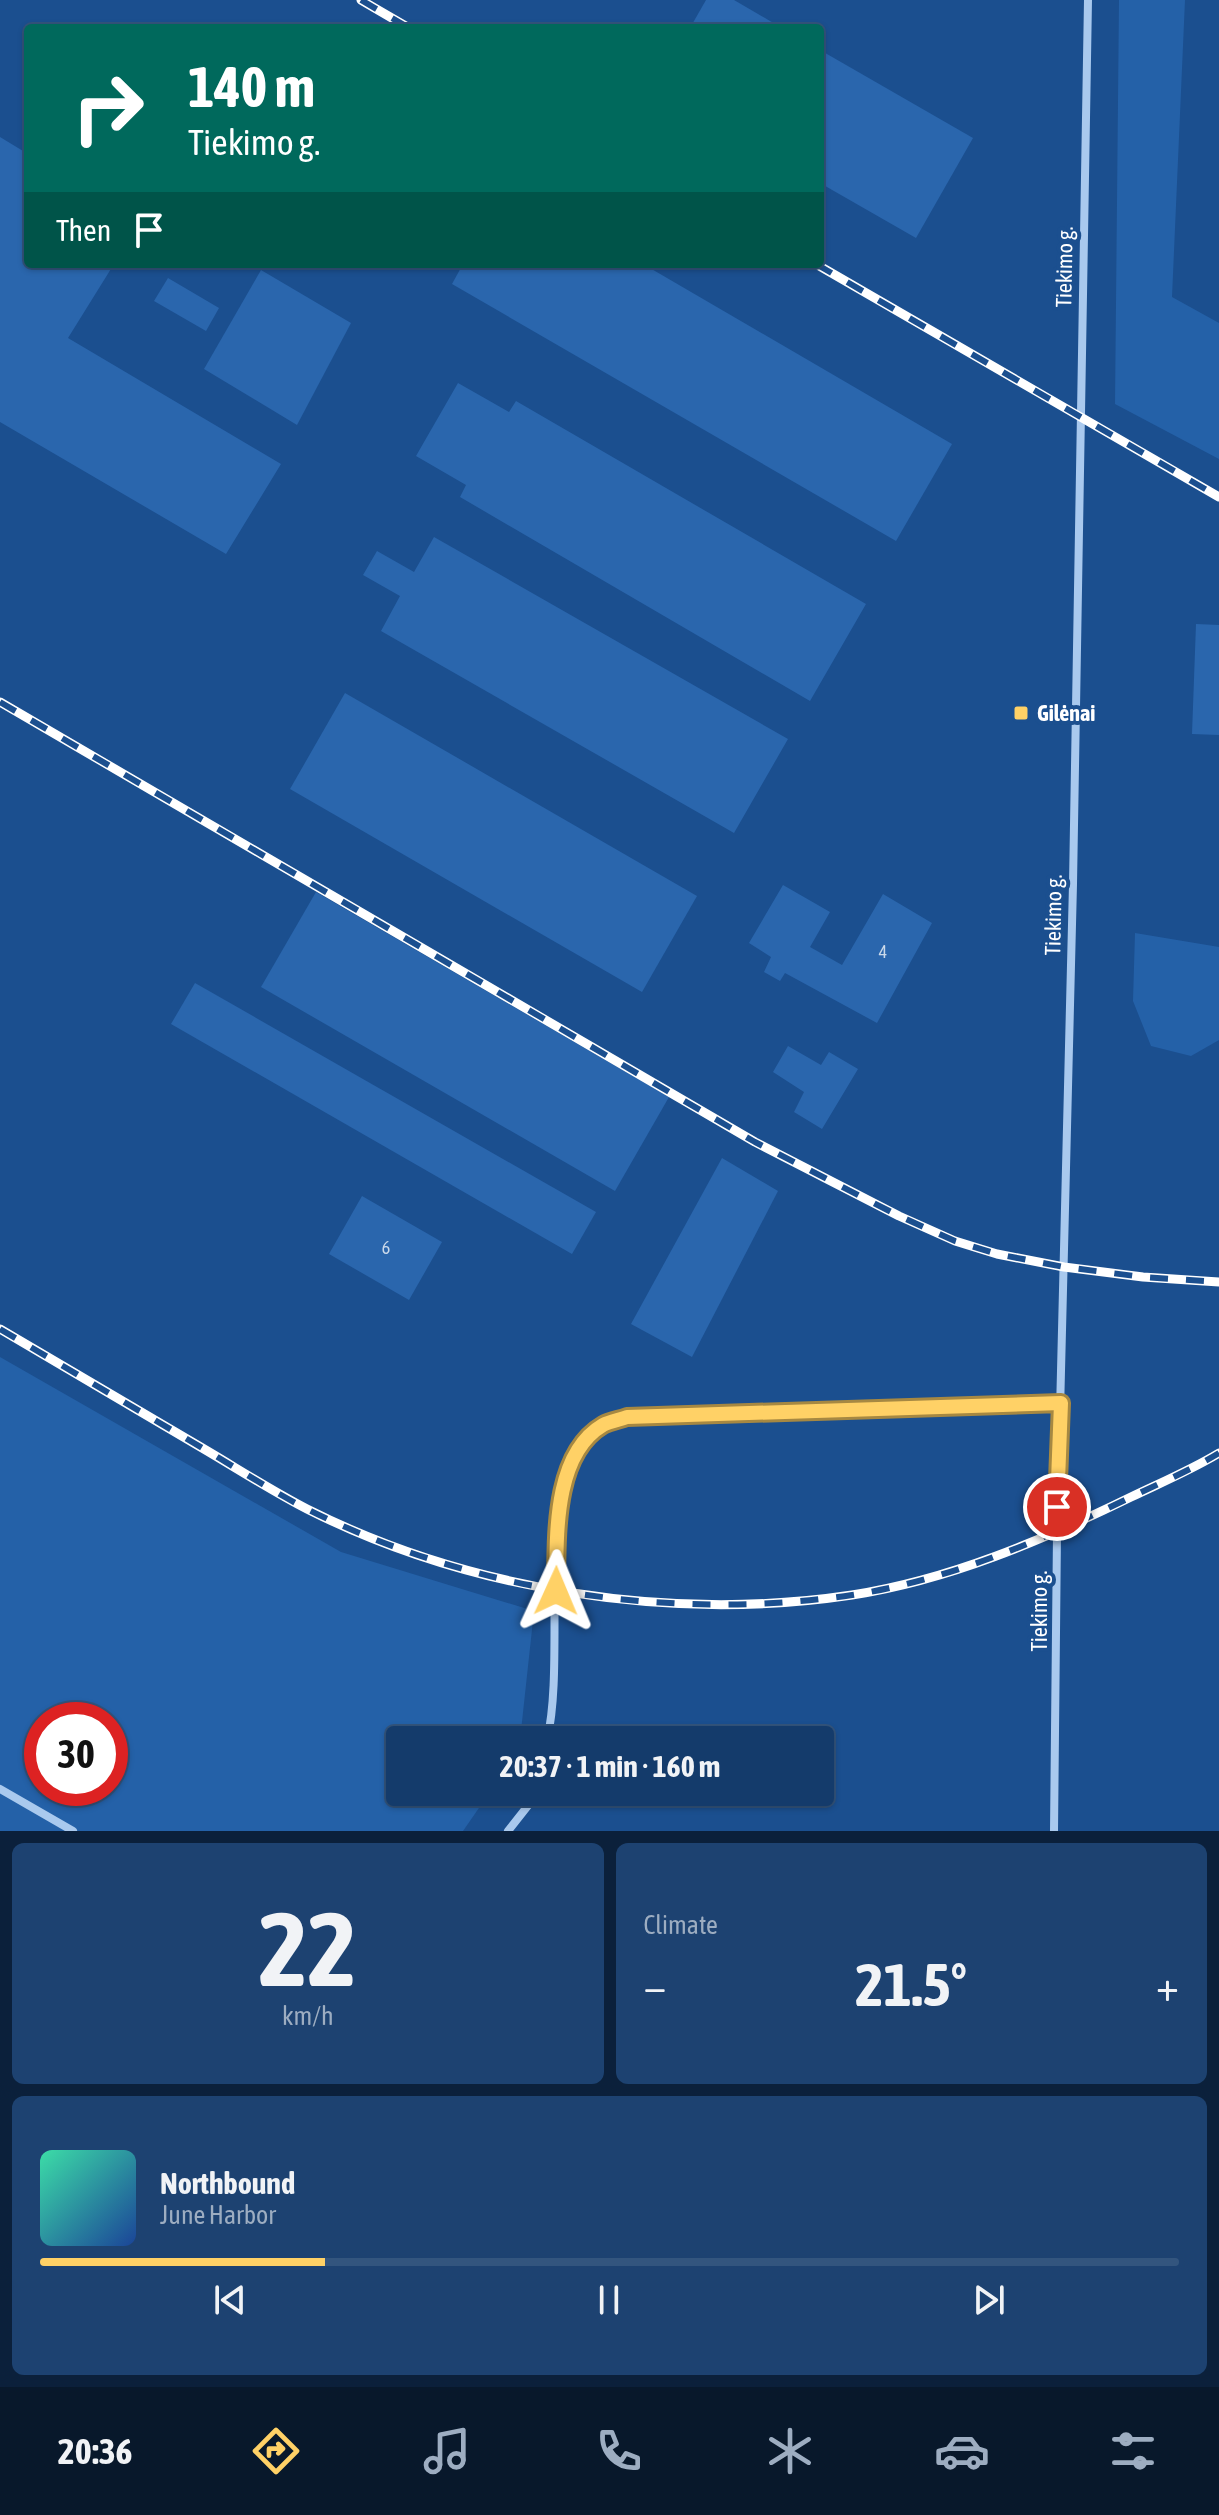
<!DOCTYPE html>
<meta charset="utf-8">
<style>
:root{--surface:#143b6b;--page:#1d4271;--text:#f1f3f6;--muted:#9dadc1;--line:#33557e;--accent:#ffd166}
body{margin:0;font-family:"Asap Condensed",sans-serif;background:var(--page);color:var(--text);height:100vh;display:flex;flex-direction:column;font-size:30px;white-space:nowrap}
*{box-sizing:border-box;margin:0}
p{font-size:26px;color:var(--muted)}
.icon{flex:none;width:44px;height:44px;fill:none;stroke:currentColor;stroke-width:2;stroke-linecap:round;stroke-linejoin:round}
.map{position:relative;height:1831px;overflow:hidden}
.sheet{display:flex;flex-direction:column;gap:12px;padding:12px;background:#0b203b;flex:1}
.sheet>*{flex:none}
.guide{position:absolute;left:24px;top:24px;width:800px;height:244px;border-radius:8px;box-shadow:0 2px 6px #0004,0 0 0 2px var(--line);background:#00695c;color:#fff;overflow:hidden}
.speed{position:absolute;left:24px;top:1702px;display:flex;gap:16px;font-size:40px;font-weight:700;text-align:center}
.speed>*{display:grid;place-content:center;width:104px;height:104px;border-radius:50%;background:var(--surface);box-shadow:0 2px 6px #0004,0 0 0 2px var(--line);line-height:1}
.speed .limit{border:12px solid #d22;background:#fff;color:#111}
.pin{position:absolute;display:grid;place-items:center;width:68px;height:68px;color:#fff;margin:-34px;border:4px solid #fff;border-radius:50%;box-shadow:0 2px 8px #0007}
.me{position:absolute;width:88px;margin:-44px;rotate:1deg;stroke-linejoin:round;filter:drop-shadow(0 0 6px #0008)}
.turn{display:flex;align-items:center;gap:28px;height:168px;padding:0 32px;font-size:36px}
.turn .icon{width:104px;height:104px;stroke-width:2.5}
.turn b{display:block;font-size:56px;line-height:68px}
.then{display:flex;align-items:center;height:76px;padding:0 32px;background:#0003;gap:16px;font-size:30px}
.big{font-size:60px;font-weight:700;line-height:1.1}
.sheet .widget{flex:1;display:flex;flex-direction:column;justify-content:center;gap:12px;min-width:0;padding:0 28px;border-radius:12px;background:var(--page)}
.sheet .dial{align-items:center;gap:0}
.dial b{font-size:104px;line-height:1}
.song{display:flex;align-items:center;gap:24px}
.cover{width:96px;height:96px;border-radius:12px;background:linear-gradient(135deg,hsl(160 70% 55%),hsl(220 70% 35%))}
.played{height:8px;border-radius:4px;background:linear-gradient(90deg,var(--accent) 25%,var(--line) 25%)}
.keys{display:flex;justify-content:space-around;direction:ltr}
.heat{display:flex;justify-content:space-between;align-items:center;font-size:44px;direction:ltr}
.sheet .tiles{flex:1;display:grid;gap:12px;grid-template-columns:1fr 1fr}
.widget:last-child{grid-column:span 2}
.trip{position:absolute;left:386px;top:1726px;width:448px;height:80px;border-radius:8px;background:var(--surface);box-shadow:0 2px 6px #0004,0 0 0 2px var(--line);font-weight:700;line-height:80px;text-align:center}
.menu{display:flex;height:128px;justify-content:space-around;align-items:center;background:#08182b;color:var(--muted)}
.menu .icon{width:56px;height:56px}
.menu .selected{color:var(--accent)}
.menu b{font-size:36px;color:var(--text)}
.map>svg:first-child{display:block}
</style>
<div class="map">
<svg width="1219" height="1831" viewBox="0 0 1219 1831">
<rect width="100%" height="100%" fill="#1b4f8f"/>
<!-- green -->
<g fill="#2461a8" fill-rule="evenodd">
<path d="M1119,0H1185L1172,297L1219,323V459L1115,404Z"/>
<path d="M1135,933L1219,947V1040L1191,1056L1151,1046L1133,1001Z"/>
<path d="M0,1357L341,1552L534,1611L520,1740H400V1792H490L463,1831H0ZM42,1720H110V1788H42Z"/>
</g>
<!-- building -->
<g fill="#2a66ad">
<path d="M706,0H734L782,28H690Z"/>
<path d="M820,50L973,138L916,238L820,183Z"/>
<path d="M0,137L28,154V264H114L68,338L281,464L226,554L0,422Z"/>
<path d="M463,264H643L952,444L896,541L452,284Z"/>
<path d="M261,270L351,323L297,425L204,369Z"/>
<path d="M168,278L219,308L206,331L154,301Z"/>
<path d="M458,383L509,412L516,401L866,604L810,701L460,497L466,485L416,456Z"/>
<path d="M434,537L788,739L734,833L381,631L400,596L363,575L377,551L414,572Z"/>
<path d="M1196,624L1219,625V735L1192,734Z"/>
<path d="M345,693L697,896L642,992L290,789Z"/>
<path d="M783,885L830,912L810,947L842,965L883,894L932,923L877,1023L785,973L780,981L764,972L771,957L749,943Z"/>
<path d="M316,892L669,1097L615,1191L261,987Z"/>
<path d="M195,983L596,1212L572,1254L171,1024Z"/>
<path d="M788,1046L821,1065L829,1052L858,1069L822,1129L794,1112L804,1092L773,1072Z"/>
<path d="M722,1158L778,1191L692,1357L631,1324Z"/>
<path d="M362,1196L442,1242L409,1300L329,1254Z"/>
</g>
<g fill="none" stroke-linecap="round" stroke-linejoin="round">
<!-- minor -->
<g stroke="#a9c9ee" stroke-width="8">
<path d="M547,1740C566,1660 537,1508 581,1445C592,1429 609,1423 627,1417L1061,1403"/>
<path d="M0,1789L73,1831"/>
<path d="M508,1831L534,1798L535,1792"/>
<path d="M1054,1831L1057,1533L1073,884L1088,0"/>
</g>
<defs>
<g id="rail">
<path d="M361,0L409,28"/>
<path d="M816,264L1219,497"/>
<path d="M0,702L755,1142L899,1216L955,1241L997,1254L1064,1267L1143,1277L1219,1282"/>
<path d="M0,1329C68,1369 136,1409 204,1449C238,1469 272,1491 307,1509C470,1591 671,1622 852,1595C949,1580 1043,1540 1131,1497C1160,1483 1191,1470 1219,1453"/>
</g>
</defs>
<!-- rail casing -->
<use href="#rail" stroke="#fff" stroke-width="9"/>
<!-- rail -->
<use href="#rail" stroke="#1b4f8f" stroke-width="6" stroke-dasharray="18" stroke-linecap="butt"/>
</g>
<g fill="none" stroke-linecap="round" stroke-linejoin="round">
<defs>
<path id="route" d="M556,1591C557,1540 552,1455 603,1425C610,1421 619,1420 627,1417L1061,1403L1057,1507"/>
</defs>
<!-- route casing -->
<use href="#route" stroke="#a68842" stroke-width="20"/>
<!-- route -->
<use href="#route" stroke="#ffd166" stroke-width="14"/>
</g>
<!-- markers -->
<rect fill="#ffd166" stroke="#1b4f8f" stroke-width="3" x="1013" y="705" width="16" height="16" rx="4"/>
<g text-anchor="middle" stroke-width="8" stroke-linejoin="round" paint-order="stroke">
<!-- number labels -->
<g font-size="18" fill="#cad9ea">
<text x="883" y="958">4</text>
<text x="386" y="1254">6</text>
</g>
<!-- street labels -->
<g font-size="22" fill="#fff" stroke="#1b4f8f">
<text transform="translate(1064 267) rotate(-89)" y="8">Tiekimo g.</text>
<text transform="translate(1053 915) rotate(-89)" y="8">Tiekimo g.</text>
<text transform="translate(1039 1611) rotate(-90)" y="8">Tiekimo g.</text>
</g>
<!-- poi labels -->
<g font-size="22" font-weight="bold" fill="#fff" stroke="#1b4f8f" text-anchor="start">
<text x="1037" y="721">Gilėnai</text>
</g>
</g>
</svg>
<div class="speed"><div class="limit">30</div></div>
<div class="pin" style="left:1057px;top:1507px;background:#d93025"><svg class="icon" aria-label="arrive" viewBox="0 0 24 24"><path d="M6 21V4h12l-3 4 3 4H6"/></svg></div>
<svg class="me" style="left:556px;top:1591px" viewBox="-20 -20 40 40"><path d="M0-17L14 15 0 8-14 15z" fill="#ffd166" stroke="#fff" stroke-width="4"/></svg>
<div class="trip">20:37 · 1 min · 160 m</div>
<div class="guide">
<div class="turn"><svg class="icon" aria-label="right" viewBox="0 0 24 24"><path d="M7 20v-9h11M14 6l5 5-5 5"/></svg><div><b>140 m</b>Tiekimo g.</div></div>
<div class="then">Then<svg class="icon" aria-label="arrive" viewBox="0 0 24 24"><path d="M6 21V4h12l-3 4 3 4H6"/></svg></div>
</div>
</div>
<section class="sheet">
<div class="tiles">
<div class="widget dial"><b>22</b><p>km/h</p></div>
<div class="widget"><p>Climate</p>
<div class="heat"><a>−</a><b class="big">21.5°</b><a>+</a></div>
</div>
<div class="widget">
<div class="song"><i class="cover"></i><div><b>Northbound</b><p>June Harbor</p></div></div>
<div class="played"></div>
<div class="keys"><svg class="icon" aria-label="previous" viewBox="0 0 24 24"><path d="M18 5L8 12l10 7zM5 5v14"/></svg><svg class="icon" aria-label="pause" viewBox="0 0 24 24"><path d="M8 5v14M16 5v14"/></svg><svg class="icon" aria-label="next" viewBox="0 0 24 24"><path d="M6 5l10 7-10 7zM19 5v14"/></svg></div>
</div>
</div>
</section>
<nav class="menu">
<b>20:36</b>
<svg class="icon selected" aria-label="directions" viewBox="0 0 24 24"><path d="M12 3l9 9-9 9-9-9zM9 14v-3h6M13 9l2 2-2 2"/></svg>
<svg class="icon" aria-label="music" viewBox="0 0 24 24"><path d="M9 18V5l10-2v13"/><circle cx="6" cy="18" r="3"/><circle cx="16" cy="16" r="3"/></svg>
<svg class="icon" aria-label="phone" viewBox="0 0 24 24"><path d="M5 4h4l2 5-3 2q2 4 5 5l2-3 5 2v4C11 20 4 13 5 4z"/></svg>
<svg class="icon" aria-label="climate" viewBox="0 0 24 24"><path d="M12 3v18M4 7l16 10M4 17L20 7"/></svg>
<svg class="icon" aria-label="car" viewBox="0 0 24 24"><path d="M5 17H2v-5l4-1 3-4h7l3 4 3 1v5h-3M9 17h6M6 11h13"/><circle cx="7" cy="17" r="2"/><circle cx="17" cy="17" r="2"/></svg>
<svg class="icon" aria-label="filters" viewBox="0 0 24 24"><path d="M4 7h16M4 17h16"/><circle cx="9" cy="7" r="2"/><circle cx="15" cy="17" r="2"/></svg>
</nav>
